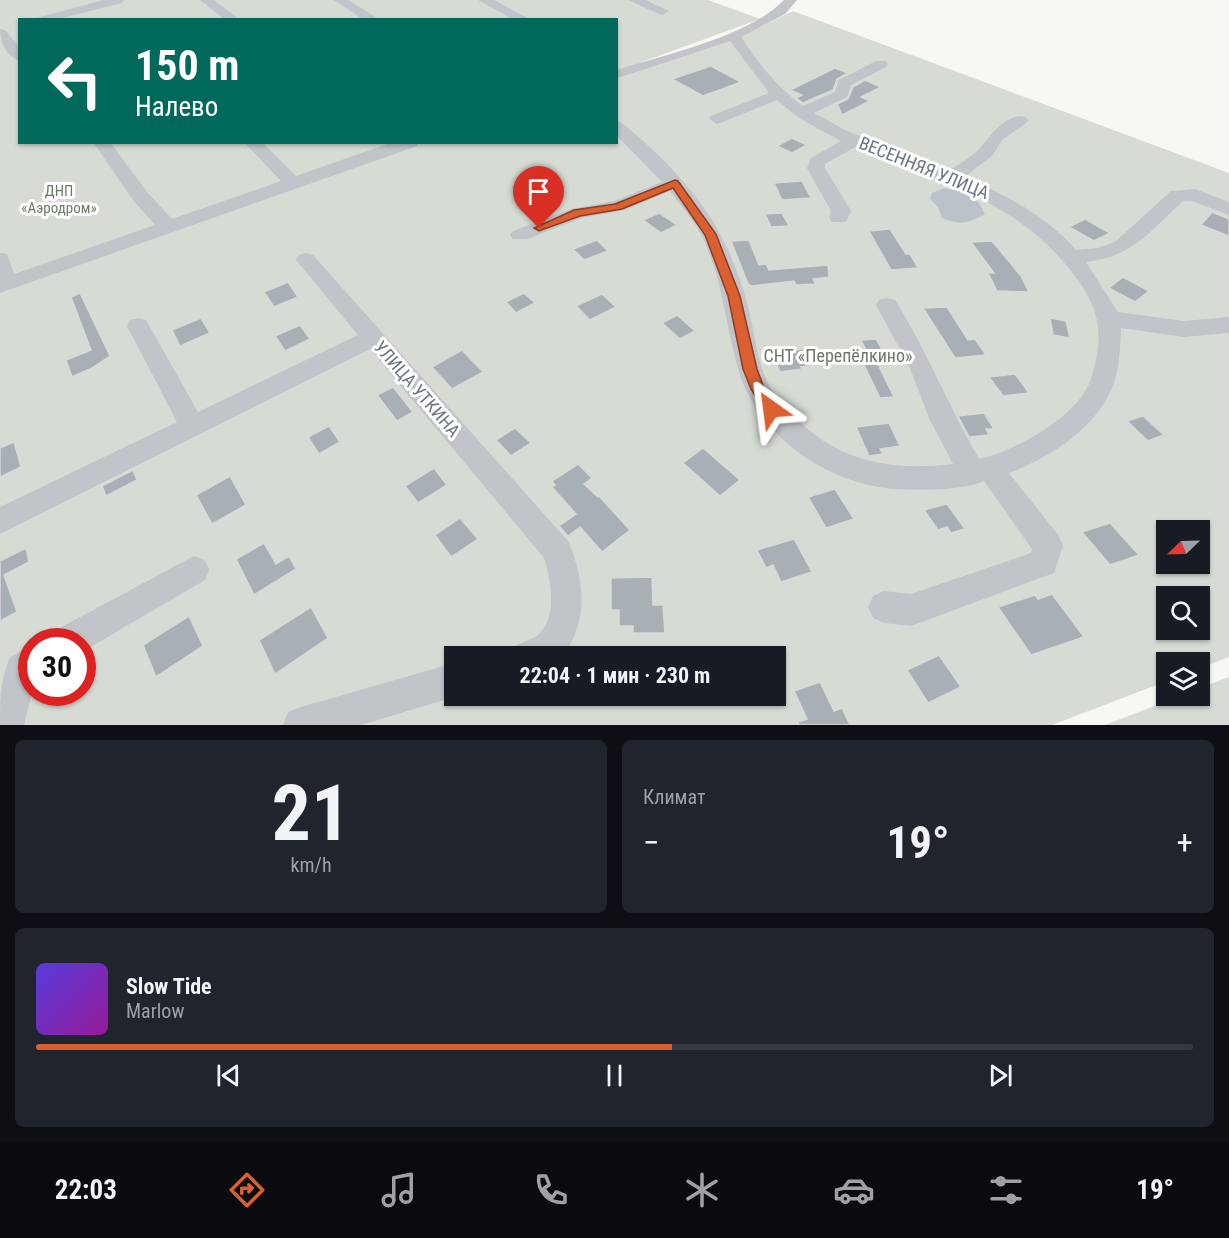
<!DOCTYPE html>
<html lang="ru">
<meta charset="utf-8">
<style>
:root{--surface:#171b24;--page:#20242c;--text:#f1f3f6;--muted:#9ea1a6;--line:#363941;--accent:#da5f31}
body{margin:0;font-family:"Roboto Condensed",sans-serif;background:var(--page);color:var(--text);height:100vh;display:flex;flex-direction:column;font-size:22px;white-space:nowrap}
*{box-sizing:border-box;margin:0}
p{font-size:20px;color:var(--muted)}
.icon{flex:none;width:33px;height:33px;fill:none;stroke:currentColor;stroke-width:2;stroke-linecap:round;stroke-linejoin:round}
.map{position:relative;height:725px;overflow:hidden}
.details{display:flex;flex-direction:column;gap:15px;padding:15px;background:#0d0f14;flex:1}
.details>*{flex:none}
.hud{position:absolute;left:18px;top:18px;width:600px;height:126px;border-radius:0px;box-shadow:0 2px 4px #0004;background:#00695c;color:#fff;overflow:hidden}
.needle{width:39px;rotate:247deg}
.controls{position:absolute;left:1156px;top:520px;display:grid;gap:12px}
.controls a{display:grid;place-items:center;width:54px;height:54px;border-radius:0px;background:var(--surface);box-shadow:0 2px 4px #0004;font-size:30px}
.speed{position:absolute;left:18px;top:628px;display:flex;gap:12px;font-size:30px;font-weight:700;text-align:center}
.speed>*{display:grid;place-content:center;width:78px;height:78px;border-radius:50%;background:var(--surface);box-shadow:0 2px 4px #0004;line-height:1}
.speed .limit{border:9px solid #d22;background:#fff;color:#111}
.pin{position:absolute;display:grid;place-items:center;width:51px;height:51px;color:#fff;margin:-62px -26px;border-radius:50% 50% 50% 0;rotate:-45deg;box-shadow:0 0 6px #0007}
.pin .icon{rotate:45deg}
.me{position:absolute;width:66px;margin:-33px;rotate:329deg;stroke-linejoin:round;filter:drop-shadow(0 0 4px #0008)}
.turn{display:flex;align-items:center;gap:21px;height:126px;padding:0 18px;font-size:27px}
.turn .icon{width:78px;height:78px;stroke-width:2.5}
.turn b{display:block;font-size:42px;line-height:51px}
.big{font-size:45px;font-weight:700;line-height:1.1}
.details .widget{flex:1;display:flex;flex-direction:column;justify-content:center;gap:9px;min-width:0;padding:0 21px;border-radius:9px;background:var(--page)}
.details .dial{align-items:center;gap:0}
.dial b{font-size:78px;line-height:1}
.song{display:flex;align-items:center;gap:18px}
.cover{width:72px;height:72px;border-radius:9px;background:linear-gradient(135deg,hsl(250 70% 55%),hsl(300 70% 35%))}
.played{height:6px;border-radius:3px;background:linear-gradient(90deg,var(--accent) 55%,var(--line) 55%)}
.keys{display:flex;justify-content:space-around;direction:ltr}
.heat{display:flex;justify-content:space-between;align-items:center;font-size:33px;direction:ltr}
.details .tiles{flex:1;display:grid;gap:15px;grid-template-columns:1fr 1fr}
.widget:last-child{grid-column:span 2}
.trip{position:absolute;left:444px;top:646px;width:342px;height:60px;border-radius:0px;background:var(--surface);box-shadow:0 2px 4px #0004;font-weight:700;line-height:60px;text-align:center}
.menu{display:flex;height:96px;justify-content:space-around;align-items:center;background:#090b0e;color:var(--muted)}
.menu .icon{width:42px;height:42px}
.menu .on{color:var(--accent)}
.menu b{font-size:27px;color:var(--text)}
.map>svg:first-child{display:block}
</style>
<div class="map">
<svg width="1229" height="725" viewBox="0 0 1229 725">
<rect width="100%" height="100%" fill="#f7f7f4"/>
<!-- green -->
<g fill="#d6dcd4" fill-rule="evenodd">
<path d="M0,0H708L760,19L617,71L616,20H20V142L396,143L0,280Z"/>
<path d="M793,11L1229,173V657L1200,668V663H1167V681L1052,725H0V290L289,187L423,143L616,142L617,79L741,36ZM1167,531H1200V564H1167ZM1167,597H1200V630H1167ZM32,642H82V693H32ZM454,657H776V696H454Z"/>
<path d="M1229,677V725H1105L1180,696H1200V688Z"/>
</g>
<!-- water -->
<path fill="#bac3c9" d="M944,188C966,192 975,192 985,214C969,223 960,226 942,218L938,207L930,199L932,193Z"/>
<!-- building -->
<g fill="#a8afb5" stroke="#d9d9d7" stroke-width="1.5">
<path d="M711,66L741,82L703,96L672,79Z"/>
<path d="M835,68L848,73L837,79L833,90L803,103L796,98L802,95L790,90Z"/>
<path d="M865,80L881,87L861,97L870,101L842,115L838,106L827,109L848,99L853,87Z"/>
<path d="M792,138L807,145L792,153L777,146Z"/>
<path d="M802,181L811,198L782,200L774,183Z"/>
<path d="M1212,212L1229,219V236L1201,225Z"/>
<path d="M659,213L677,225L661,233L643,220Z"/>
<path d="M782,213L789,226L771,227L765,214Z"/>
<path d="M1085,219L1110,233L1094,241L1069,227Z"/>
<path d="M890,229L906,254H910L918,268L891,270L869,231Z"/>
<path d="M597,240L608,251L584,260L573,249Z"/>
<path d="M749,240L759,265L766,264L769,270L828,265L829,277L813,279L816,284L796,285L794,281L752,286L748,284L731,241Z"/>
<path d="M992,241L1021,276L1029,292L997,291L988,273H994L971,242Z"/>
<path d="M1123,277L1149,291L1135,302L1109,288Z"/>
<path d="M288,282L298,297L274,307L264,292Z"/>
<path d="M80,293L110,356L92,368L72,377L66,360L91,350L71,297Z"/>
<path d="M524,293L535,303L516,313L506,302Z"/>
<path d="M602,294L616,307L590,320L576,306Z"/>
<path d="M947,307L968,340L975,339L986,355L955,358L923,308Z"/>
<path d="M677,315L695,331L680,339L662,323Z"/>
<path d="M201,318L210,333L180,346L172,330Z"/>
<path d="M1050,318L1066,321L1070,338L1053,335Z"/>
<path d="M300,325L310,339L285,351L275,336Z"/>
<path d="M876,339L884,353L868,354L861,340Z"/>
<path d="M784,349L786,351L803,349L810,366L801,367L802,369L780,372L771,350Z"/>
<path d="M462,350L483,372L452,389L432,367Z"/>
<path d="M875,358L894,397L880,398L863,363Z"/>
<path d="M1015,374L1029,393L1003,396L989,377Z"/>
<path d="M393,387L413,412L397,421L377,395Z"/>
<path d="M984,413L994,429H986L989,435L969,437L958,416Z"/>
<path d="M1143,416L1164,435L1148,441L1127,421Z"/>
<path d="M889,423L900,446L880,449L883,454L869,456L856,427Z"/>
<path d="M329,426L340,442L319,454L308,437Z"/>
<path d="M515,428L531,443L511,456L496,440Z"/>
<path d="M14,442L21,467L0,477V448Z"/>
<path d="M703,448L740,480L720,496L683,463Z"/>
<path d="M578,464L592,478L584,484L598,497L599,496L630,530L602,552L580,527L568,536L559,526L576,514L552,487L555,485L552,481Z"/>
<path d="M434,468L447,485L418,503L405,486Z"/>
<path d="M133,470L137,480L106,496L102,486Z"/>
<path d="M230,476L246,505L212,524L196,495Z"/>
<path d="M835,489L854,519L826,528L808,497Z"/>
<path d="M947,504L965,529L951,533L947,527L938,530L924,510Z"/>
<path d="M460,518L478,539L451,557L435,535Z"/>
<path d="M1110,523L1139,555L1110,565L1082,532Z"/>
<path d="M794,539L812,572L781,582L773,565L766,568L757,550Z"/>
<path d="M264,543L276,564L289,556L296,569L254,595L236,559Z"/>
<path d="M26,548L29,562L4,575L17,612L0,621V561Z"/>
<path d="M652,577L653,605H663L665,633H633V626H619V610H611V578Z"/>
<path d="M1052,594L1084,637L1031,655L998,607L1035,595L1038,599Z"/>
<path d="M311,607L328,638L275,674L259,640Z"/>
<path d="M189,616L203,646L156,677L143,645Z"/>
<path d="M939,655L961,687L928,703L907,670Z"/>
<path d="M820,682L834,711L842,708L850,725H799L798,722L807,719L794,691Z"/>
</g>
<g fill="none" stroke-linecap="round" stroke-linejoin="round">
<!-- minor -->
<g fill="#c1c4c8" fill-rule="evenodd">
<path d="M103,0H124L122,3L54,20H30Z"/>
<path d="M200,0H214L236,17L235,20H225Z"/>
<path d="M334,0H349L380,20H364Z"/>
<path d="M478,0H494L531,20H514Z"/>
<path d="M628,0H645L669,11L663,15L659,14Z"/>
<path d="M784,0H797L785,14L741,37C758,63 778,88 803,106L835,92L839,80L876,61H886L888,64L886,67L851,85L847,97L814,113L847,131L949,171C959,164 972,157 980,148C991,136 1006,112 1026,117L1028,120L1026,123L1002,140L992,156L964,177C1006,195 1045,215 1076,250L1097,248L1115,242L1171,191L1195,189L1229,202V215L1192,201H1183C1150,231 1133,257 1086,262L1118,312L1184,321L1229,317V333L1184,337L1121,328C1120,348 1120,369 1112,388C1095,429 1049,458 1009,473L1059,536L1063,546L1054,573L911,626L884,623L873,618L868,607L873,596L884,591L911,594L1031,553L1032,549L984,481C965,491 908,491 885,488C821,479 759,435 739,372C725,326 724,282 702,236C694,220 681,206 670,191L625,210L582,218L527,239H513L510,235L513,231L571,209L614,201L662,182L616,135V121L622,123C658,152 702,196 722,238C733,259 742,283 748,306C754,330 756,354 765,377C772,394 785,408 798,420C841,463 895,471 953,464L929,418L909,366L876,305L879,300L887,298L895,300C927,351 949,407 979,459C1014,452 1079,416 1091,379C1106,331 1099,304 1067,266C1009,196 934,181 855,147L825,164V168L851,211L846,222H832L829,218L831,211L807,168L811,158L841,141L799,118L777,100L723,122L717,124L709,119L711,116L769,93L730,41L616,79V70C665,55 750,36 784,0Z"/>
<path d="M0,29L5,30L20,48V61C6,57 0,41 0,29Z"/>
<path d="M93,142H110L147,192L172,219L281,181L244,142H262L296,176L393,142H419L417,146L0,293V253L7,254L14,274L155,225L133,200Z"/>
<path d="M306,253L313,255L568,541C585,579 589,622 562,657H511L516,645C523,642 532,640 538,635C558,617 551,581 544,558L370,349L0,534V507L177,422L127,326L130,320L138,318L146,320L198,412L358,335L296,260L299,255Z"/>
<path d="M194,556L205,560L209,570L205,580L82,652V642H51L56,630Z"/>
<path d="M32,646V693L24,725H0C0,699 0,682 10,657Z"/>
<path d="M454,663V696H457L454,697L361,725H283L288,712L301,707Z"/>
</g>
</g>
<!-- route -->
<path fill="#da5f31" stroke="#8e3e20" stroke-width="1.5" d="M675,180L678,181L716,234L740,296L757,369L764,388L778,409L776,413H766L751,389L743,369L728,296L705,235L673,188L622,209L580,216L539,231L534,228L574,210L615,204Z"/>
<g text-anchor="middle" stroke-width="6" stroke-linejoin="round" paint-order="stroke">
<!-- far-park labels -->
<g font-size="15" fill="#6a7b66" stroke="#fff">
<text x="59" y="196">ДНП<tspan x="59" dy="17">«Аэродром»</tspan></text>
</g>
<!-- street labels -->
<g font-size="18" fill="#687684" stroke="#fff">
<text transform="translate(924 168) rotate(22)" y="6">ВЕСЕННЯЯ УЛИЦА</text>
<text transform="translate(417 389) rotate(49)" y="6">УЛИЦА УТКИНА</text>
</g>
<!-- park labels -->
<g font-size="18" fill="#6a7b66" stroke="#fff">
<text x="838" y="362">СНТ «Перепёлкино»</text>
</g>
</g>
</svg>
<div class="controls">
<a><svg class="needle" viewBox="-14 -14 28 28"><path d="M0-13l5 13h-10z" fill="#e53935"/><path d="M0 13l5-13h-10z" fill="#9ea1a6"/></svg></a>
<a><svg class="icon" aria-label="search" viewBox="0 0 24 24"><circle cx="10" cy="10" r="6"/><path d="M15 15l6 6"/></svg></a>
<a><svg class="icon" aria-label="layers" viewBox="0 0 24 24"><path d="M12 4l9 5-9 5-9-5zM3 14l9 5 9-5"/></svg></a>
</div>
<div class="speed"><div class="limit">30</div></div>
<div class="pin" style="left:539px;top:228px;background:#d93025"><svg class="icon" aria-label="arrive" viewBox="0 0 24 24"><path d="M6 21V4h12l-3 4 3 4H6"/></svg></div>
<svg class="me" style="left:771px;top:409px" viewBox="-20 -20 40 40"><path d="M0-17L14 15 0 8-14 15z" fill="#da5f31" stroke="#fff" stroke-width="4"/></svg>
<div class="trip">22:04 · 1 мин · 230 m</div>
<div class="hud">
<div class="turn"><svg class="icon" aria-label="left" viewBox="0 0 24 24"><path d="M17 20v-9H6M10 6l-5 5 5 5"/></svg><div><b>150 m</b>Налево</div></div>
</div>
</div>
<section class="details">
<div class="tiles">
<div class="widget dial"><b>21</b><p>km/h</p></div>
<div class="widget"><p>Климат</p>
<div class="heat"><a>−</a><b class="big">19°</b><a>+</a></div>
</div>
<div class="widget">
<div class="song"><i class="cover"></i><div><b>Slow Tide</b><p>Marlow</p></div></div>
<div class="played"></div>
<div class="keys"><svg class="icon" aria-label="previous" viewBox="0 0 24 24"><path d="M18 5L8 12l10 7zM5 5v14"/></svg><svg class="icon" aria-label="pause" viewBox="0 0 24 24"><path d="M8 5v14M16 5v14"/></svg><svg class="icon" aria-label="next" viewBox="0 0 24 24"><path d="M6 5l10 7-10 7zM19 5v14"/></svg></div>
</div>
</div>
</section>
<nav class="menu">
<b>22:03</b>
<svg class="icon on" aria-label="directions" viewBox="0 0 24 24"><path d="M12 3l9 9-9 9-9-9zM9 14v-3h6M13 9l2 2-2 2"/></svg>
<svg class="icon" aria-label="music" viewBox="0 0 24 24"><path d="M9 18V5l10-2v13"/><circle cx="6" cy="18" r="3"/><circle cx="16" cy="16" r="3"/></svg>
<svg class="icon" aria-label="phone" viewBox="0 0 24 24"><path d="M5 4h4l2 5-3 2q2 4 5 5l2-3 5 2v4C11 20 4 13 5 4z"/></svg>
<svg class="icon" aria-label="climate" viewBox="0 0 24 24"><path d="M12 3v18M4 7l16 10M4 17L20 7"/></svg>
<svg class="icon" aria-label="car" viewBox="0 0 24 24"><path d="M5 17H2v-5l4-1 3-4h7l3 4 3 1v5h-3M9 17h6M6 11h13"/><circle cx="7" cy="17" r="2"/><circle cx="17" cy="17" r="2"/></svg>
<svg class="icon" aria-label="filters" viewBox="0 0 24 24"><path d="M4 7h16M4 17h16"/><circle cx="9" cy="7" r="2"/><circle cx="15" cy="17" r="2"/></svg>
<b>19°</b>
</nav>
